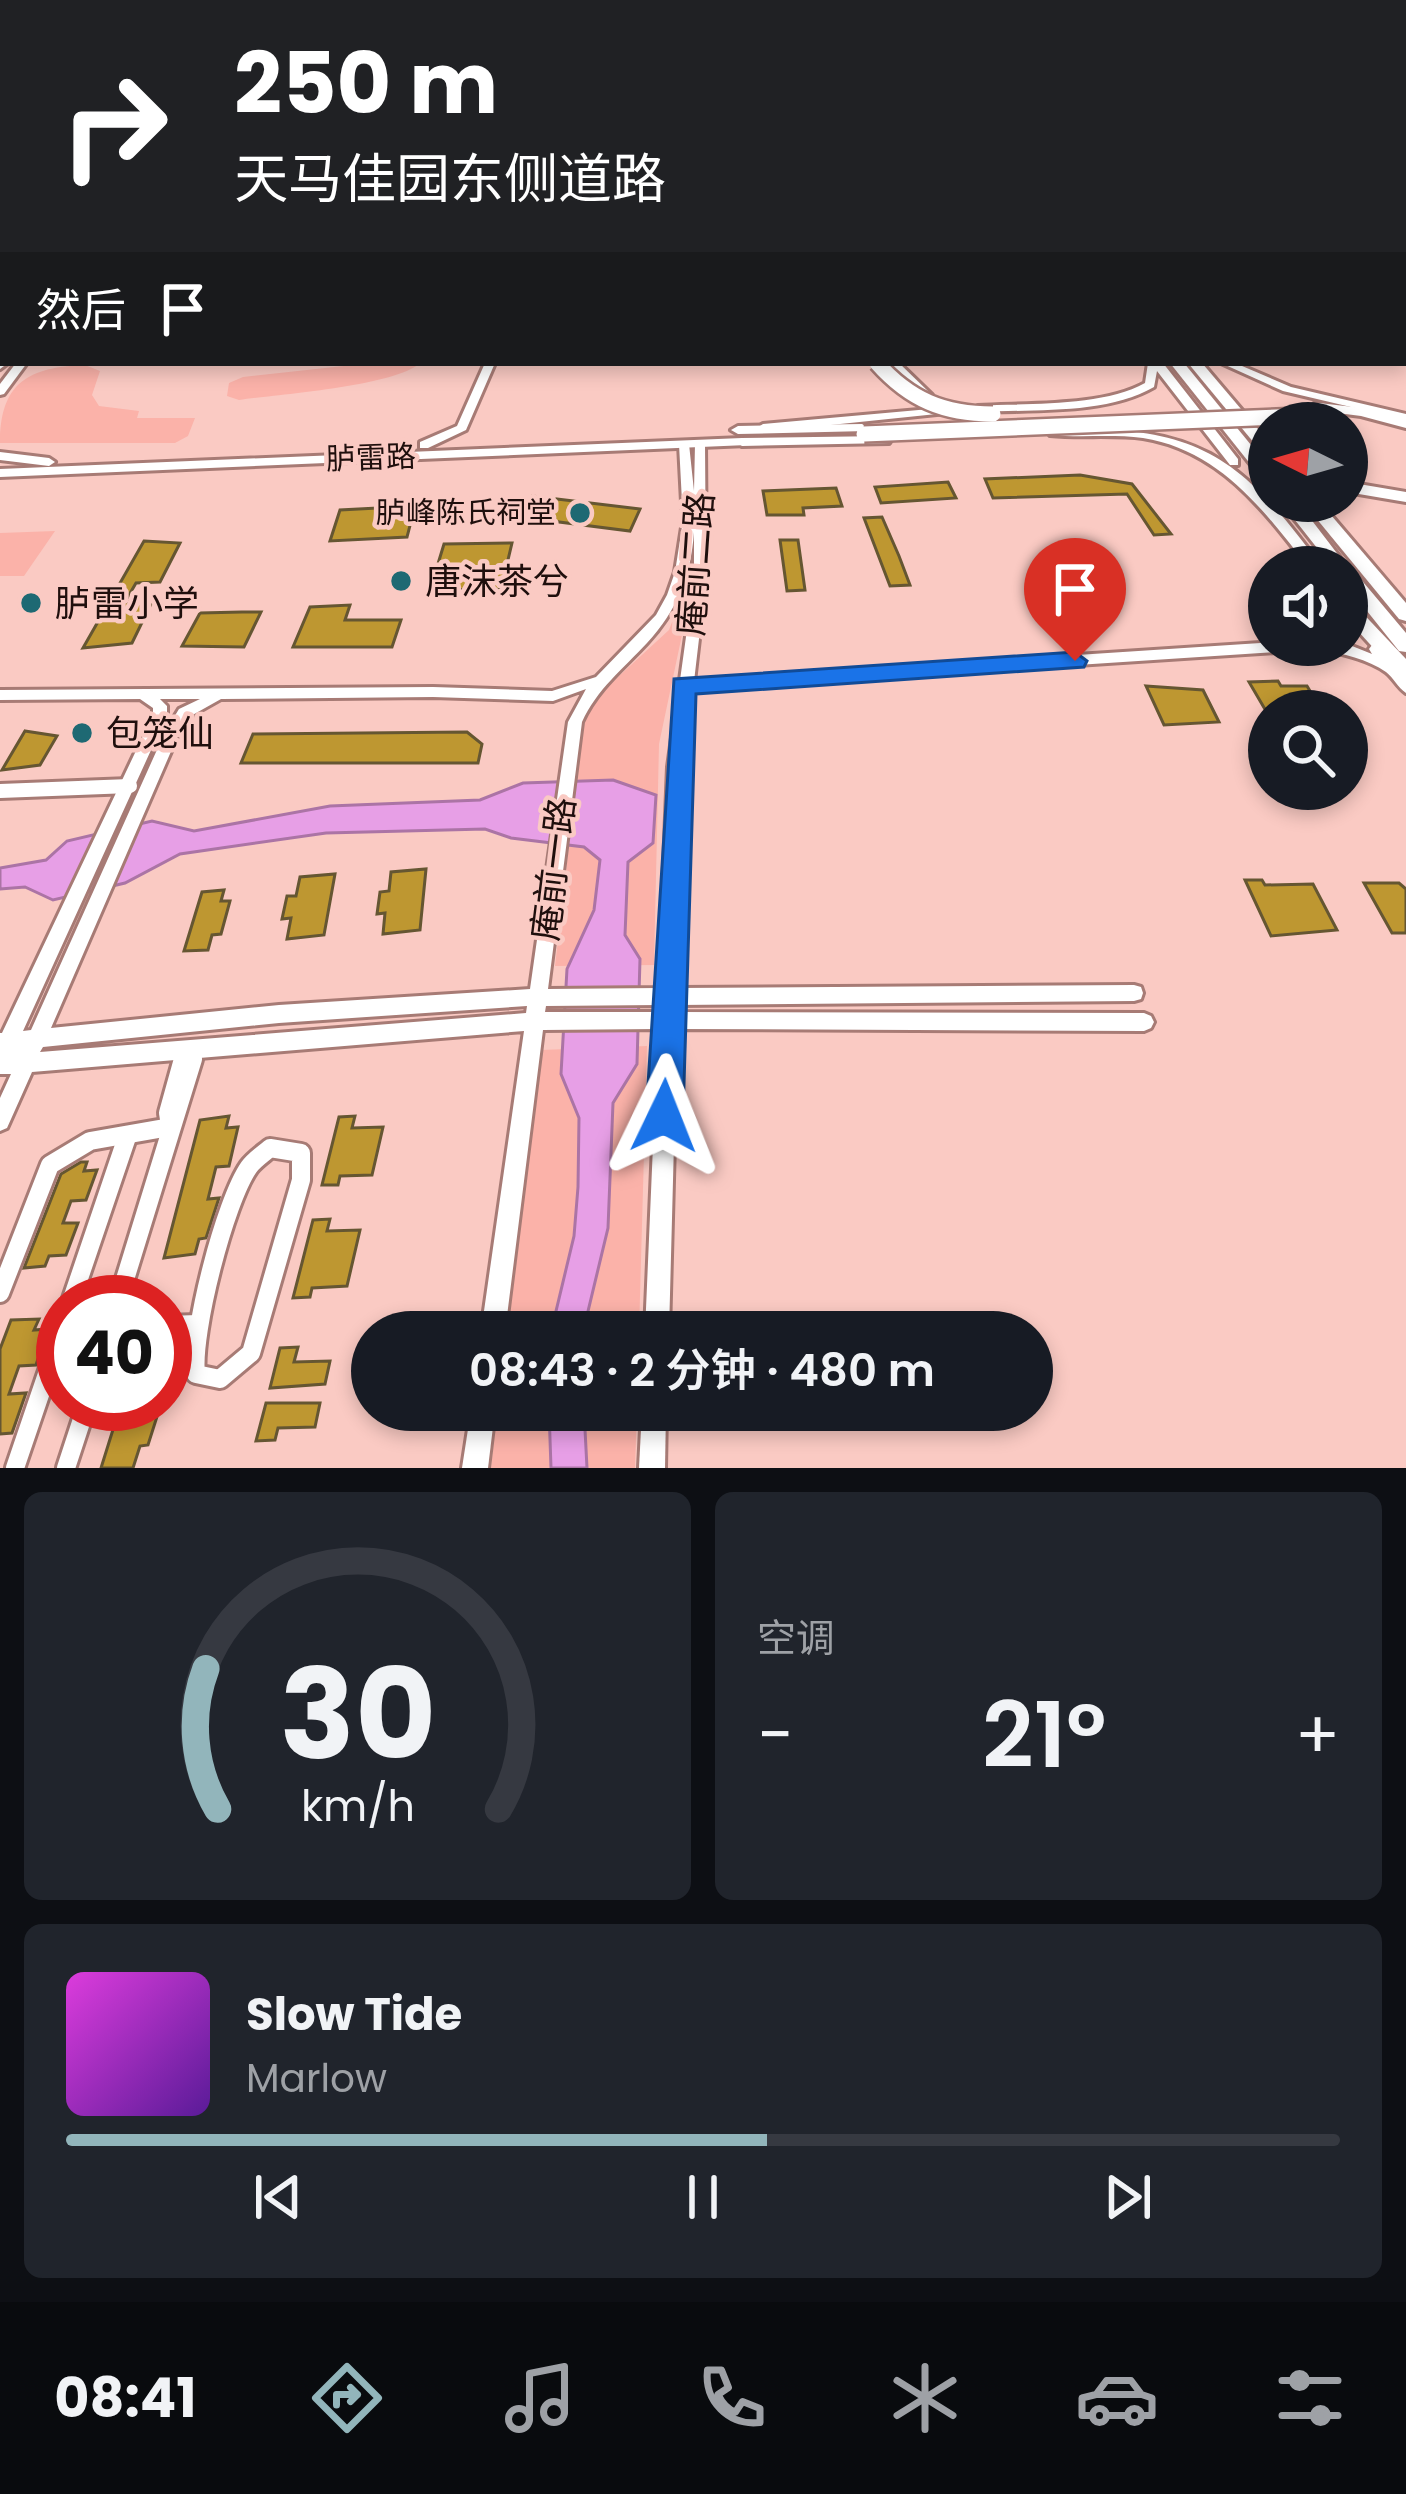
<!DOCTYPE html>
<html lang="zh">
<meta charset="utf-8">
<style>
:root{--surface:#171b24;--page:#20242c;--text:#f1f3f6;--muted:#9ea1a6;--line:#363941;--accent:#92b5bb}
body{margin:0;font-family:Poppins,"Noto Sans SC",sans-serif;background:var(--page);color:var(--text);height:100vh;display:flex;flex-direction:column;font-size:45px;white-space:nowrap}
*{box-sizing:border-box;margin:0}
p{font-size:39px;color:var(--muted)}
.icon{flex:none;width:66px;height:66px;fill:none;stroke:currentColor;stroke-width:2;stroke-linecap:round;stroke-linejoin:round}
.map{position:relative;height:1468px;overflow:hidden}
.panel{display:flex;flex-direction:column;gap:24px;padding:24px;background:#0d0f14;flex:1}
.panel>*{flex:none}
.hud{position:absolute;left:0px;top:0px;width:1407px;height:366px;box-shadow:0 6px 18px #0003;background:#202124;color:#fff;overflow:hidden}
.needle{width:78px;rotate:275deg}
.buttons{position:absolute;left:1248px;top:402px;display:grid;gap:24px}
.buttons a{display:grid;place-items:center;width:120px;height:120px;border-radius:50%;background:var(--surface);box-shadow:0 6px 18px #0003;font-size:60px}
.speed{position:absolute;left:36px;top:1275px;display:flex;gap:24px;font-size:60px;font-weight:700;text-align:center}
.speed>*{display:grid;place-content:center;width:156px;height:156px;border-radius:50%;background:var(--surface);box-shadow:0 6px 18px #0003;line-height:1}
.speed .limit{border:18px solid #d22;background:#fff;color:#111}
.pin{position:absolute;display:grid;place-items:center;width:102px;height:102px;color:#fff;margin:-123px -51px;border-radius:50% 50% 50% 0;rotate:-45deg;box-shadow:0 0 12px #0007}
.pin .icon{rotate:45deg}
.me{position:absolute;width:132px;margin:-66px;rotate:2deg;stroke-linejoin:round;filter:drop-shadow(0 0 9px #0008)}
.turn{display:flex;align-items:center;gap:42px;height:252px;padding:0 36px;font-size:54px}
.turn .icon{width:156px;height:156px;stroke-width:2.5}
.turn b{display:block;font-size:84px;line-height:102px}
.then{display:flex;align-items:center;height:114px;padding:0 36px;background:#0003;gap:24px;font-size:45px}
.big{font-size:90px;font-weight:600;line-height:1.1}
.panel .card{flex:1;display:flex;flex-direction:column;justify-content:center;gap:18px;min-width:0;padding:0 42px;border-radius:18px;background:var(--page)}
.panel .dial{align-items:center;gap:0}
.dial svg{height:312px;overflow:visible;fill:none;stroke:var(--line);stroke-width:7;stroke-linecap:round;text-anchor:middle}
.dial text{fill:var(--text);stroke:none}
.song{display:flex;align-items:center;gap:36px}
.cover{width:144px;height:144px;border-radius:18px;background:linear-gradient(135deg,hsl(300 70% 55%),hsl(270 70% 35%))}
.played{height:12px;border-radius:6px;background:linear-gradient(90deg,var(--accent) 55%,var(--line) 55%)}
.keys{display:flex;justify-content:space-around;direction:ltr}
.heat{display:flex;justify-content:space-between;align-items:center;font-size:66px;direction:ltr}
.panel .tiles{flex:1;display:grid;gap:24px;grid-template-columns:1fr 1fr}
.card:last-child{grid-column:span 2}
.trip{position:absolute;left:351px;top:1311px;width:702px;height:120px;border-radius:60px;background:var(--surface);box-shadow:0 6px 18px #0003;font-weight:600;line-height:120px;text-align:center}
.tabs{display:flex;height:192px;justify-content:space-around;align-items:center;background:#090b0e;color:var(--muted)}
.tabs .icon{width:84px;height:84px}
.tabs .active{color:var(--accent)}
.tabs b{font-size:54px;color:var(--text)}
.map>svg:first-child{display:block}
</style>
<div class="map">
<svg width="1406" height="1468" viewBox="0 0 1406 1468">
<rect width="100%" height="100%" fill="#facac3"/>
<!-- green -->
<g fill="#fbb2a9">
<path d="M371,363L419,364C389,387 280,394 239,400L227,396L229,383L243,377Z"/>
<path d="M85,365L100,371L92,395L99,406L139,411L137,418H195L188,436L175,443H0C0,383 28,367 85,365Z"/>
<path d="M55,531L24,576H0V533Z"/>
<path d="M691,592L659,744L654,965L555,966L583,725L593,700L669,630L682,596Z"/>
<path d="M647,1046L639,1332H506L541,1050Z"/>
<path d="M497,1410H637L635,1468H491Z"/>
</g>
<!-- water -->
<g fill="#e79fe6" stroke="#ab74a5" stroke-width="3">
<path d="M613,780L656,795L653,843L628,862L625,935L640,959L637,1064L613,1103L608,1228L583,1332H551L574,1236L578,1187L579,1118L561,1074L567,969L594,910L600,860L584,847L511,838L485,829L326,833L180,854L125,883L53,900L25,887L0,889V868L46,860L67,841L152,821L194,831L330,806L480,800L523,783Z"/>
<path d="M549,1410H584L587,1468H551Z"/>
</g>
<!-- building -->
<g fill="#be9731" stroke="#655632" stroke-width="3">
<path d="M1080,475L1132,484L1171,534L1154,535L1127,494L993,498L985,479Z"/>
<path d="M948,482L956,498L881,503L875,487Z"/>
<path d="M836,488L842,506L803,508L804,515H767L763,491Z"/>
<path d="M532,496L640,509L630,531L520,517Z"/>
<path d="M415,506L407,537L330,541L340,510Z"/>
<path d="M882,517L899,556L910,585L890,586L864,518Z"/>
<path d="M780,540H798L805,590L787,591Z"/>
<path d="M144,541L180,543L160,582L136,583L125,602L153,600L132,643L83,648Z"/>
<path d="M512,543L501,589L430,590L444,544Z"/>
<path d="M350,605L345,620H401L392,647H293L310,607Z"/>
<path d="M242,612H261L244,647L182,646L200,613Z"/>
<path d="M1278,681L1281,686H1307L1322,711H1266L1249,682Z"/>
<path d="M1146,686L1203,690L1219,722L1164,725Z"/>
<path d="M25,731L57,736L40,765L2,770Z"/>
<path d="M467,732L482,744L478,763H241L253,734Z"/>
<path d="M426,869L420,930L383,934L385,913L377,914L380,892L389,891L391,872Z"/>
<path d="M335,874L324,935L287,939L291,918L282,919L287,896H296L300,877Z"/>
<path d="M1245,880H1262L1265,885L1313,884L1337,930L1271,936Z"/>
<path d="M1364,883H1399L1406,889V933H1392Z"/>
<path d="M224,890L221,901H230L221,934L212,935L208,950L184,951L202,892Z"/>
<path d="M229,1116L226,1128L238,1127L229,1166L216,1167L208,1199L219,1198L206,1238L199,1239L195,1254L164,1258L200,1120Z"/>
<path d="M355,1116L352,1128L383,1127L372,1175L340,1176L338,1185H322L339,1117Z"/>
<path d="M81,1162H87L84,1171L97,1170L86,1200L71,1201L63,1223H78L66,1255L49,1256L45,1266L24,1268L61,1174Z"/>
<path d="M330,1219L327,1231L360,1230L347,1286L312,1288L310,1297L293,1298L313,1220Z"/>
<path d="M39,1319L34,1330L48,1329L36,1365L19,1366L9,1394L26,1393L12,1433L0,1434V1349L11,1320Z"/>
<path d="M298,1347L294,1362L330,1361L325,1384L270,1388L280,1348Z"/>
<path d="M266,1403H320L315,1427L278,1428L275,1440L256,1441Z"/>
<path d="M121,1404H161L148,1445L140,1446L133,1468H101Z"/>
</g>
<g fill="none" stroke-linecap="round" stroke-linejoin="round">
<defs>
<path id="minor-far2" d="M683,686L1306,645"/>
<g id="minor-far1">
<path d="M0,791L130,786"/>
<path d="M182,1062L186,1048"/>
<path d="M192,1062L197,1047"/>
</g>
<g id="minor">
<path d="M170,1125L168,1113L183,1059"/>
<path d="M270,1148L301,1153V1180L251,1353L220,1379L196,1374C191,1333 225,1201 249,1167C254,1160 263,1154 270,1148Z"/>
<path d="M0,1293L50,1165L90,1141L170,1127"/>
<path d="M71,1302L127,1137"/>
<path d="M118,1302L193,1059"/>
<path d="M165,1325L199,1324"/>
<path d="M15,1468L63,1327"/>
<path d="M66,1468L87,1404"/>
</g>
<g id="tertiary">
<path d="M684,441L689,444L694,491L695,444L700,441L705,444L706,579L684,767L678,988L1134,985L1141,987L1143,993L1141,999L1134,1001L677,1005V1012L1144,1013L1151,1016L1154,1022L1151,1028L1144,1031L677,1029L669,1332H645L658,1029L543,1030L505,1332H481L524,1031L32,1072L7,1128L0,1131V1098L11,1074H0V1033H2L153,715V708L140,699L0,700V690L433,687L552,691L596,677L656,615L667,595L675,572L683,521L679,444ZM694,532V579L668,767L659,988L548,989L582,722C597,689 623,669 647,643C677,611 691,575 694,532ZM586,689L568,722L530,989L279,1005L51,1028L179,733L189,717L221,699L433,697L553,701ZM160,699H200L179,709L165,732L31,1030L23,1031L167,715V706ZM659,1005L658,1012H545L546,1006ZM527,1006L526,1013L40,1052L43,1047L279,1023Z"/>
<path d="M471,1410H495L488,1468H462Z"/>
<path d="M642,1410H666L665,1468H639Z"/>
</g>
<g id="secondary">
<path d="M3,359V363H8L0,369V360Z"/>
<path d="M16,363H27L4,394L0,395V384Z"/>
<path d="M485,363H495L466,430L428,448H420V442L457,426Z"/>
<path d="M888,363H899L932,395V399H924Z"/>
<path d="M1148,363H1163L1238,459V465H1230L1157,371L1154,387C1106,415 1033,409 978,412L972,409L978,406C1027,403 1102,407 1145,383Z"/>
<path d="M1221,363H1235L1291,387L1406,414V420L1283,391Z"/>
<path d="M952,407L956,408V412L763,432L757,428L763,424Z"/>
<path d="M1054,428C1198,427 1237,452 1322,567H1308C1264,510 1219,450 1143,438C1112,434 1081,438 1050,435L1048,432Z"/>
<path d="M885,436L891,440L889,443L742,446L736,442L742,438Z"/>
<path d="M0,452L49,458L55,462L49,466L0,460Z"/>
<path d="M1347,644L1372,654L1369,649L1372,645H1382L1406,676V693C1397,687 1394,678 1386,672C1368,659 1342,654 1321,649L1318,645Z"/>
</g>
<path id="primary" d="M742,438L747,439V445L0,477V469Z"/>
<g id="trunk">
<path d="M1170,363H1184L1269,467V482L1263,480Z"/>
<path d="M1188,363H1202L1269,442V457L1264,455Z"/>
<path d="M1319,403L1362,408L1406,419V428L1361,416L1314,410V404Z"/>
<path d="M862,424L869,428L867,431L738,434L731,430L738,426Z"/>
<path d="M1347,482L1406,492V502L1347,492Z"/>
<path d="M1280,501H1297L1349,569L1353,570L1406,633V652L1399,651L1347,586V567H1332Z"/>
<path d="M1302,501H1319L1406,603V621L1399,619Z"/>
<path d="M1347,602L1354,604L1406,659V678L1399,676L1347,619Z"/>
</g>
</defs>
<!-- minor-far2 casing -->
<use href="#minor-far2" stroke="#a77b75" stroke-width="16"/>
<!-- minor-far1 casing -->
<use href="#minor-far1" stroke="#a77b75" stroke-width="20"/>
<!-- minor casing -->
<use href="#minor" stroke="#a77b75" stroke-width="24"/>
<!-- tertiary casing -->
<use href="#tertiary" stroke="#a77b75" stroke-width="6"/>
<!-- secondary casing -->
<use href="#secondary" stroke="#a77b75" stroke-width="6"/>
<!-- primary casing -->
<use href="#primary" stroke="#a77b75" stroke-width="6"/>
<!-- trunk casing -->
<use href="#trunk" stroke="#a77b75" stroke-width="6"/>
<!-- minor-far2 -->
<use href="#minor-far2" stroke="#fff" stroke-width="10"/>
<!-- minor-far1 -->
<use href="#minor-far1" stroke="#fff" stroke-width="14"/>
<!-- minor -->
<use href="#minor" stroke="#fff" stroke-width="18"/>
<!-- tertiary -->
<use href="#tertiary" fill="#fff" fill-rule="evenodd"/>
<!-- secondary -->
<use href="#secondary" fill="#fff" fill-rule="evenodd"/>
<!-- primary -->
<use href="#primary" fill="#fff" fill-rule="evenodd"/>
<!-- trunk -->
<use href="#trunk" fill="#fff" fill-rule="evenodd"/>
<defs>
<g id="trunk-bridge">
<path d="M877,363C910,400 944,414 993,414"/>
<path d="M864,434L1324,415"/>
</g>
</defs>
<!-- trunk-bridge casing -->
<use href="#trunk-bridge" stroke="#a77b75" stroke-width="20" stroke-linecap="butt"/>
<!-- trunk-bridge -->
<use href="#trunk-bridge" stroke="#fff" stroke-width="15"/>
</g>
<!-- sky -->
<linearGradient id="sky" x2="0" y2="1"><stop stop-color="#a7ace7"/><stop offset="0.45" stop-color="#fde7e4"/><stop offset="1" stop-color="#fde7e4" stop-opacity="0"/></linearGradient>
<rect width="1406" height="374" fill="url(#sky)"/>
<!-- route -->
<path fill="#1a73e8" stroke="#114b97" stroke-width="3" d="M1075,652L1087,661L1084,667L696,694L683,1116L677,1129L664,1134L651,1129L646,1116L674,679Z"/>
<!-- markers -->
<g fill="#1e6973" stroke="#facac3" stroke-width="4.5">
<circle cx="580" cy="513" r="12"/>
<circle cx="401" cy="581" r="12"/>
<circle cx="31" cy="603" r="12"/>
<circle cx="82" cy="733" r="12"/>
</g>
<g text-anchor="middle" stroke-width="9" stroke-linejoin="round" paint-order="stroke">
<!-- far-street labels -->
<g font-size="30" fill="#1f0f0d" stroke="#facac3">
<text transform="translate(371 458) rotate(-2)" y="10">胪雷路</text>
</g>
<!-- far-poi labels -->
<g font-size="30" fill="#1f0f0d" stroke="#facac3" text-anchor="end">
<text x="556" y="523">胪峰陈氏祠堂</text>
</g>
<!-- street labels -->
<g font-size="36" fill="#1f0f0d" stroke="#facac3">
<text transform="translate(695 564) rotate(-86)" y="13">庵前二路</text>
<text transform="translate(553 869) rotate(-83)" y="13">庵前一路</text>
</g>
<!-- poi labels -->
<g font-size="36" fill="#1f0f0d" stroke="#facac3" text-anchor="start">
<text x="425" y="594">唐沫茶兮</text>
<text x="55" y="616">胪雷小学</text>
<text x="106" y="746">包笼仙</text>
</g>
</g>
</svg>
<div class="buttons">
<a><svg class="needle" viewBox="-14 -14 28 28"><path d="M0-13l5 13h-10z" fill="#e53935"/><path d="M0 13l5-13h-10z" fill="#9ea1a6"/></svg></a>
<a><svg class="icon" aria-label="sound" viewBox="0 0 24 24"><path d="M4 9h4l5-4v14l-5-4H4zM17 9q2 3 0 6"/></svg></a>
<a><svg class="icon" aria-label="search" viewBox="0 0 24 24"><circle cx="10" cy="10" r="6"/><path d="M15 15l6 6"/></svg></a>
</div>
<div class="speed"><div class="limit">40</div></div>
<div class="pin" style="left:1075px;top:661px;background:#d93025"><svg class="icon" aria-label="arrive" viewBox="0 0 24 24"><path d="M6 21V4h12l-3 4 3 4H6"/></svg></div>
<svg class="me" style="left:664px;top:1116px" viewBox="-20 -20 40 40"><path d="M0-17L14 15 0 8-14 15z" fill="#1a73e8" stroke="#fff" stroke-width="4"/></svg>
<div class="trip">08:43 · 2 分钟 · 480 m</div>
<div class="hud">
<div class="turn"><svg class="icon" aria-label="right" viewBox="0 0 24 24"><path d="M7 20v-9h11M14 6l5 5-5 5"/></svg><div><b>250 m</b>天马佳园东侧道路</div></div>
<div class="then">然后<svg class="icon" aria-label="arrive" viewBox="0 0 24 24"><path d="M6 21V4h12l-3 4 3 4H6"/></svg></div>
</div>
</div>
<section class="panel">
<div class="tiles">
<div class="card dial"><svg viewBox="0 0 100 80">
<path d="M14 69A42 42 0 1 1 86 69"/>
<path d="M14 69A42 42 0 0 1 11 33" stroke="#92b5bb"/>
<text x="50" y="56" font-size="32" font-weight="700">30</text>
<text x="50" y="72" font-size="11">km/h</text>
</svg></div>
<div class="card"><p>空调</p>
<div class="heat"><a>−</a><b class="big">21°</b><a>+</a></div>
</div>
<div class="card">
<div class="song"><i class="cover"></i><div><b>Slow Tide</b><p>Marlow</p></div></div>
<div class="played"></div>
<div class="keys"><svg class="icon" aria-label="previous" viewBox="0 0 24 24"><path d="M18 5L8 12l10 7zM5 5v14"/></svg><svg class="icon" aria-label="pause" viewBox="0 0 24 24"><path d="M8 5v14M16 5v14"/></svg><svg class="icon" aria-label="next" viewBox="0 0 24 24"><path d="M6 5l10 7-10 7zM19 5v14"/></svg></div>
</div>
</div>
</section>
<nav class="tabs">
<b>08:41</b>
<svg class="icon active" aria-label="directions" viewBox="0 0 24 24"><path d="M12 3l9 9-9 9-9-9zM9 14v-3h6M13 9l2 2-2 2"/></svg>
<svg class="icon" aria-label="music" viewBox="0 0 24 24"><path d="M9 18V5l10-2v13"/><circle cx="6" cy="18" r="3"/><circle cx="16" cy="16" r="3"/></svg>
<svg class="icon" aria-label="phone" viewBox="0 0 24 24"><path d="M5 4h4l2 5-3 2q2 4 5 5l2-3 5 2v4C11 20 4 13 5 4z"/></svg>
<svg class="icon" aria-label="climate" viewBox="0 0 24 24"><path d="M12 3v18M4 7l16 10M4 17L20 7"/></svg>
<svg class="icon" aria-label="car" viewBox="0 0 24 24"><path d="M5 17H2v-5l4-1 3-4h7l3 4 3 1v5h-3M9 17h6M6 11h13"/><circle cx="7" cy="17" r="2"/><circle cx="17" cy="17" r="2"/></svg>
<svg class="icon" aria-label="filters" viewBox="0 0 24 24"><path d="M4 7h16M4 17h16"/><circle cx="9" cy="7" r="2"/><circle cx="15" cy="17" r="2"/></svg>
</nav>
